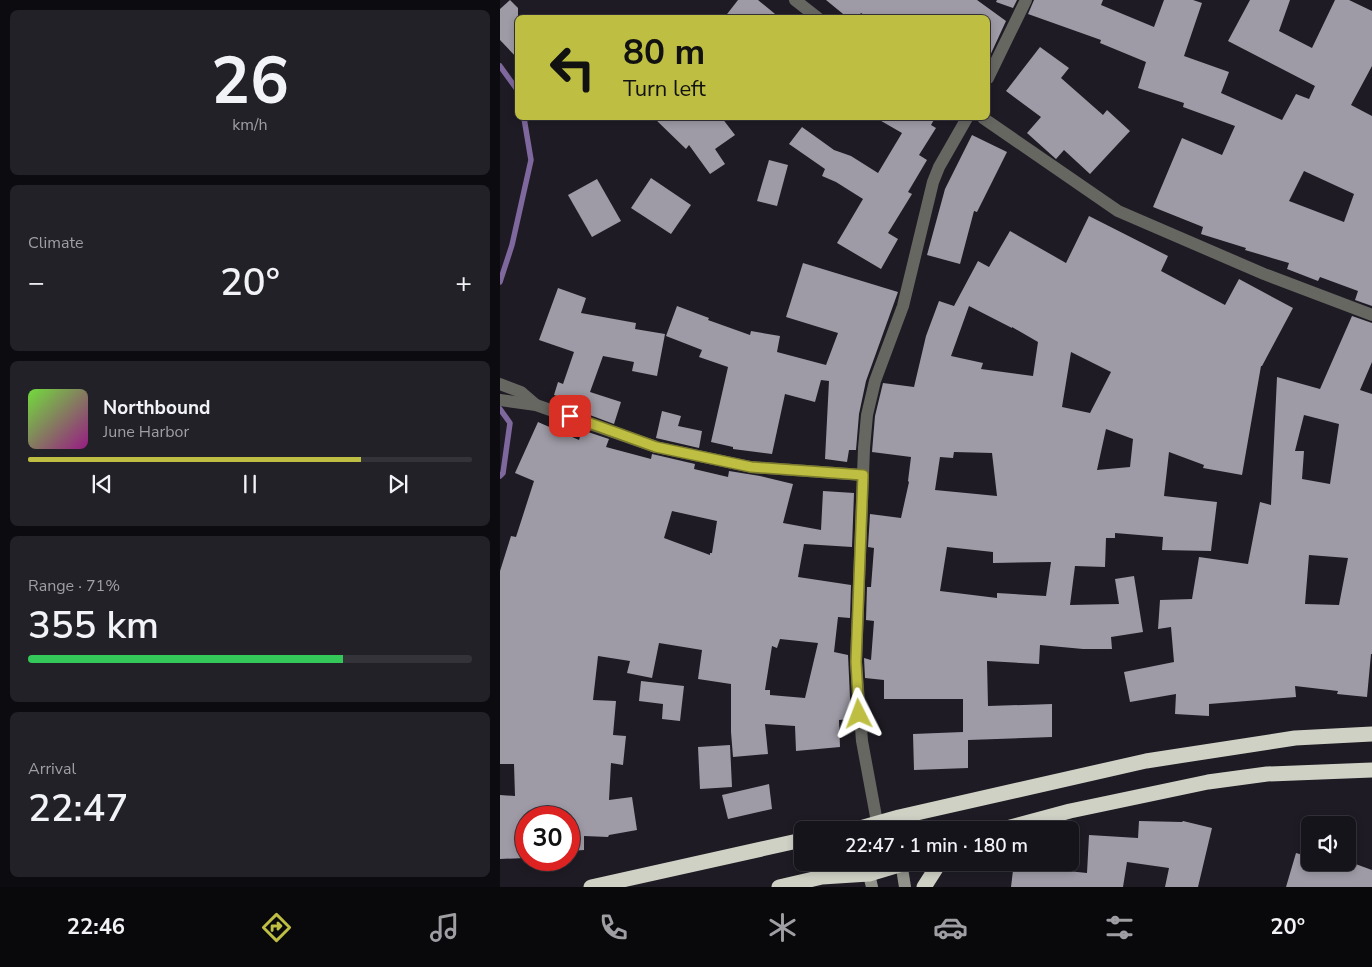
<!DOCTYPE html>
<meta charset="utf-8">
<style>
:root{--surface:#16141b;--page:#232128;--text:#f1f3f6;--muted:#9e9ea3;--line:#35333a;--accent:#bebf42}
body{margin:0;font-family:"Nunito Sans",sans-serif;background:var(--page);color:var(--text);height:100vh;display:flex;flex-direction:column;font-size:19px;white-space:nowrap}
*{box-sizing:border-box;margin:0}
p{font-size:16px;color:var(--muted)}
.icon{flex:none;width:28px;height:28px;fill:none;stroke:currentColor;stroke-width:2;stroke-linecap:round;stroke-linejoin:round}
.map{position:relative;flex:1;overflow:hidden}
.side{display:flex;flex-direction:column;gap:10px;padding:10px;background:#0c0b0f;width:500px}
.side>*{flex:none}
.hud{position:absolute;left:15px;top:15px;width:475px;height:105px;border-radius:8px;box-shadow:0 2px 8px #0003,0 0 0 1px var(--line);background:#bebf42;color:#111;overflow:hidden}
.controls{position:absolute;left:801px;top:816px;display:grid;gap:10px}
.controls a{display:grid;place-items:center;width:55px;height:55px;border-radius:8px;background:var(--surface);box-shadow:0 2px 8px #0003,0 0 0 1px var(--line);font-size:25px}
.speed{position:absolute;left:15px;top:806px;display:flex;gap:10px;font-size:25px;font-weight:700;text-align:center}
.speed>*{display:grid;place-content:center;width:65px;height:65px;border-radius:50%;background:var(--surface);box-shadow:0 2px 8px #0003,0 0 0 1px var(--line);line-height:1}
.speed .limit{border:8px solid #d22;background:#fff;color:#111}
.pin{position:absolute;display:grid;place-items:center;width:42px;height:42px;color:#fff;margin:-21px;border-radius:10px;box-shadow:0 2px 8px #0006}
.me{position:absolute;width:55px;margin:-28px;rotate:357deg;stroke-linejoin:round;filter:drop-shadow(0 0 4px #0008)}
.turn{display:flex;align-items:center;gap:18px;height:105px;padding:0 25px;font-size:22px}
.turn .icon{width:65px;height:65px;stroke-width:2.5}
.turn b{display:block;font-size:35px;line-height:42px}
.big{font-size:38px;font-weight:600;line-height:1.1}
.side .widget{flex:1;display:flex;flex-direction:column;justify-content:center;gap:8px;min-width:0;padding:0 18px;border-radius:8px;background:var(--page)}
.side .dial{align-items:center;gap:0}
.dial b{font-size:65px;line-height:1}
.song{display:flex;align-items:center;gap:15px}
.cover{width:60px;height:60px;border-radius:8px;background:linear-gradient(135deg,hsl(100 70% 55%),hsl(310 70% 35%))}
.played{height:5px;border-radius:2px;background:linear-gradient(90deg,var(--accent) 75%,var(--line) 75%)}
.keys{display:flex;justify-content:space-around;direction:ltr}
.heat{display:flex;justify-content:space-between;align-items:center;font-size:28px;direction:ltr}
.charge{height:8px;border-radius:4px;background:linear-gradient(90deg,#34c759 71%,var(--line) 0)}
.trip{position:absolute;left:294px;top:821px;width:285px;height:50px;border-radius:8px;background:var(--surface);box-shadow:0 2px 8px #0003,0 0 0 1px var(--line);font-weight:600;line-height:50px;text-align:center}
.tab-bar{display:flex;height:80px;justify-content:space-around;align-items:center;background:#09080b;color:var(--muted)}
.tab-bar .icon{width:35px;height:35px}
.tab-bar .current{color:var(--accent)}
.tab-bar b{font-size:22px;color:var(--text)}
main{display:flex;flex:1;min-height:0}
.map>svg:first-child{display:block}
</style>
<main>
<section class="side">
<div class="widget dial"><b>26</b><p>km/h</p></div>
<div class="widget"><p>Climate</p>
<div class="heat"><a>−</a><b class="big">20°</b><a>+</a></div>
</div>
<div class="widget">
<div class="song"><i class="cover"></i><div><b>Northbound</b><p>June Harbor</p></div></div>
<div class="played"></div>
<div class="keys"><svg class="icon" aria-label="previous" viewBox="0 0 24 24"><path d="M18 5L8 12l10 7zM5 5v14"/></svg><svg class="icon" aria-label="pause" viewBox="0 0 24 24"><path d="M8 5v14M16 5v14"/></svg><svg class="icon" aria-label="next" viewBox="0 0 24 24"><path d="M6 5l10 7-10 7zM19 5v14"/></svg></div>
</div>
<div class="widget"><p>Range · 71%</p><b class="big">355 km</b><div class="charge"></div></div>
<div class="widget"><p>Arrival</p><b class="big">22:47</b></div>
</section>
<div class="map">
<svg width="872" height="887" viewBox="0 0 872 887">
<rect width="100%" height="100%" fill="#1e1b24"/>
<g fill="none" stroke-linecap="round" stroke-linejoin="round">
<!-- stream -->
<g stroke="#7e689d" stroke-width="5.5">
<path d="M0,66L18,91"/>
<path d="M0,282L12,245L31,160L24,118"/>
<path d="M0,409L10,423L3,473L0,476"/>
</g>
</g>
<!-- building -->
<g fill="#9e9ba6" fill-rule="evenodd">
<path d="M10,0L18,8V59L0,40V9Z"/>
<path d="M238,0H258L280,18H224Z"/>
<path d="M326,0H477L506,21L488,60V18H369L361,13L357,18H348Z"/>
<path d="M497,0H517L513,8L496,2Z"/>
<path d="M534,0H603L601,5L654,27L664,0H693L702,3L684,56L729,72L721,93L782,120L796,94L809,99L815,86L728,41L750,0H790L779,31L812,48L835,0H849L872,11V66L851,105L872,116V306L855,300L858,291L820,277L818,281L787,269L789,263L745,250L746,248L701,234L703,227L653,207L682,138L722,155L735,126L683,107L684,103L638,88L646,62L600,43L601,40L528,14ZM804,171L854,194L844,222L789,201Z"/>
<path d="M540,47L569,68L561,78L603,115L607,110L630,131L590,174L564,150L556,159L527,133L541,117L506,91Z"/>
<path d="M154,118H222L235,135L215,149L225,164L210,174L189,145L186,149Z"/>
<path d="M376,118H435L431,125L436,128L419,155L427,160L408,192L412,194L388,233L398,239L381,269L337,243L363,199L336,182L322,176L325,169L289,144L302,127L334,150L351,156L378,173L402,133Z"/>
<path d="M472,135L507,152L477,212L474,211L460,264L427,255L445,189Z"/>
<path d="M269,160L288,165L277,206L257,201Z"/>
<path d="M151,178L191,205L171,234L131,208Z"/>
<path d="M97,179L121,221L92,237L68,195Z"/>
<path d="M589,216L668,256L661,271L725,305L739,279L793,308L762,366H761L742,475L703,468L704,465L669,452L664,496L717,502L711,551L662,550L663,537L615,533V538H606L605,567L575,566L570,605L619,604L615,579L634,576L643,632L611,637L612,649H583L540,645L539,664L487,661L488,706L552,704V737L468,740V768L414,770L413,734L463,732V699H384V680L365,678L364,658L371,660L374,621L366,620L367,587H371L374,548L368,547L370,514L401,518L409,482L408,481L411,457L372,452L375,416L383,383L414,387L426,336L439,301L454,306L478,261L489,267L510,231L566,263ZM469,306L512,328V327L538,342L533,376L481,369L483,363L451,356ZM571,352L611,372L590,413L562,407ZM606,429L633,439L630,467L597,470ZM454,452L492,453L497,496L435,490L440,457L453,458ZM447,547L493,552V563L551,562L546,596L497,593V598L440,591Z"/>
<path d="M303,263L398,292L366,381L359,414L356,450H349L347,462L325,459L329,381L321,380L315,402L285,394L272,454L233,449V447L211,442L228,367L199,357L202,350L166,336L177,306L209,318L208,320L250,335L251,331L280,336L277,352L326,365L338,333L286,317Z"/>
<path d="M58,288L86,298L81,313L136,323L135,329L165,334L157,376L132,371L134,362L103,356L90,392L121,402L114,424L87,414L89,407L54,395L58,382L63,384L74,352L39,340Z"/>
<path d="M852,316L872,323V362L860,390L872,394V654H871L867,697L837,694L838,691L795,686L796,697L709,704V716L675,714L676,694L630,702L624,672L674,662L671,627L658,629L660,600L692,599L699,557L748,564L760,502L771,505L777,377L820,389ZM804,415L839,424L830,484L802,479L804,451H795ZM809,555L848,558L839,605L805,604Z"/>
<path d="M162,411L181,416L178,426L202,431L199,448L156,438Z"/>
<path d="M38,422L79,440L82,430L109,439L106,447L151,459L152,454L195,464L194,469L228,477L229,471L260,476L293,484L283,523L321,530L323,491L354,493L352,547L304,544L298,577L351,585L350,618L338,617L334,652L348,655L351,719L339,720L340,747L296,751L295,726L265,724L268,754L233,757L231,732V684L198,679L202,650L159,643L152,678L127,673L130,661L98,656L93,700L116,701L113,735L126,736L123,765L111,763L109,800L132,797L137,830L109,835L108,837L84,836V850L69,851V818H26V858L0,859V795L15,796L14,764H0V571L11,536L16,537L34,481L15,473ZM172,511L217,521L212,553H210V555L164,538ZM280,639L318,643L305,698L270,695V690H265L272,646L277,648Z"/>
<path d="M141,681L184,686L180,721L162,719L163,704L139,701Z"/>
<path d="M230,745L232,787L200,789L198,747Z"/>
<path d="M269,784L272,809L228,819L222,795Z"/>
<path d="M639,821L682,822L683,821L712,828L698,887H665L669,868L627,862L623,887H511L514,862H550L549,869L587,873L589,835L638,838Z"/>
<path d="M796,853L810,857V862H850L872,870V887H786Z"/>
</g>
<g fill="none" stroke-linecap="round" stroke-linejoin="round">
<!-- street -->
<g stroke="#676762" stroke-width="12">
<path d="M295,0L318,18"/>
<path d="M488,78L526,0"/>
<path d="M483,118L618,211L764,274L872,315"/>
<path d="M0,384L21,392L36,405"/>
<path d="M0,400L36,405L156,447L251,467L363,475"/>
<path d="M377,822L362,741L356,662L364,448L367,415L375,381L403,306L433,182L439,167L467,118"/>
</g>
<!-- secondary -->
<g stroke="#91928a" stroke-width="12">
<path d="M399,817L400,830"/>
<path d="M366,862L372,887"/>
<path d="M401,862L405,887"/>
</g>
<!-- highway -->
<g stroke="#d0d1c5" stroke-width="15">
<path d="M353,830L399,817L646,761L795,738L872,734"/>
<path d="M499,830L570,811L708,782L767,774L872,770"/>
<path d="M91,887L302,840"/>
<path d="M279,887L322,877L369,874L409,862"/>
<path d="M424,887L440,862"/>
</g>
</g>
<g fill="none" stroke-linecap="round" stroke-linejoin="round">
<defs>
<path id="route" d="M70,416L156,447L251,467L363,475L356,662L359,714"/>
</defs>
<!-- route casing -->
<use href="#route" stroke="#7c7c2b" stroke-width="12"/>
<!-- route -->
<use href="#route" stroke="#bebf42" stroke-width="9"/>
</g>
</svg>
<div class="controls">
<a><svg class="icon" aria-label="sound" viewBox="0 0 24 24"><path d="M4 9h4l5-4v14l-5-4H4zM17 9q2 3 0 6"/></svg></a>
</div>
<div class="speed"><div class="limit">30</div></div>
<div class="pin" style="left:70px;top:416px;background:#d93025"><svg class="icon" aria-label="arrive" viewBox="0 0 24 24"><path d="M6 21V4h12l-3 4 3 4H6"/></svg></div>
<svg class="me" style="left:359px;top:714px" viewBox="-20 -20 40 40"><path d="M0-17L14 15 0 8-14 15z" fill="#bebf42" stroke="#fff" stroke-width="4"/></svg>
<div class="trip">22:47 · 1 min · 180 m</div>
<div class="hud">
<div class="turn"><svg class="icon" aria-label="left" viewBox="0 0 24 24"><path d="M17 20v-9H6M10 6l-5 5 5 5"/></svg><div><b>80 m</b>Turn left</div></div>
</div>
</div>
</main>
<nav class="tab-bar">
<b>22:46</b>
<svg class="icon current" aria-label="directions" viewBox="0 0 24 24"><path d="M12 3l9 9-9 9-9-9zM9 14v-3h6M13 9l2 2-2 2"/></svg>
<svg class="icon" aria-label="music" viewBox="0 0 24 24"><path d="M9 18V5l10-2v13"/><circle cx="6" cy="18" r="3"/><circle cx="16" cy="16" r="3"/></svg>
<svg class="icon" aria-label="phone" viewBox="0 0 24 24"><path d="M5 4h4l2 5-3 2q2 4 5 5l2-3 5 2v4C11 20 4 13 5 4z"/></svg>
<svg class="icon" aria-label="climate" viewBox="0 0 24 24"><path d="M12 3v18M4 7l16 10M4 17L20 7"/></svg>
<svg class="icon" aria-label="car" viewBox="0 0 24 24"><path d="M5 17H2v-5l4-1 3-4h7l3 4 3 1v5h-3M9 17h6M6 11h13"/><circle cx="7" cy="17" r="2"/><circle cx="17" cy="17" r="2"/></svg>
<svg class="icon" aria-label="filters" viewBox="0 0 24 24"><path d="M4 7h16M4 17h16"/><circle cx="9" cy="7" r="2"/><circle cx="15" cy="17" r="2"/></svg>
<b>20°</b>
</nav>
